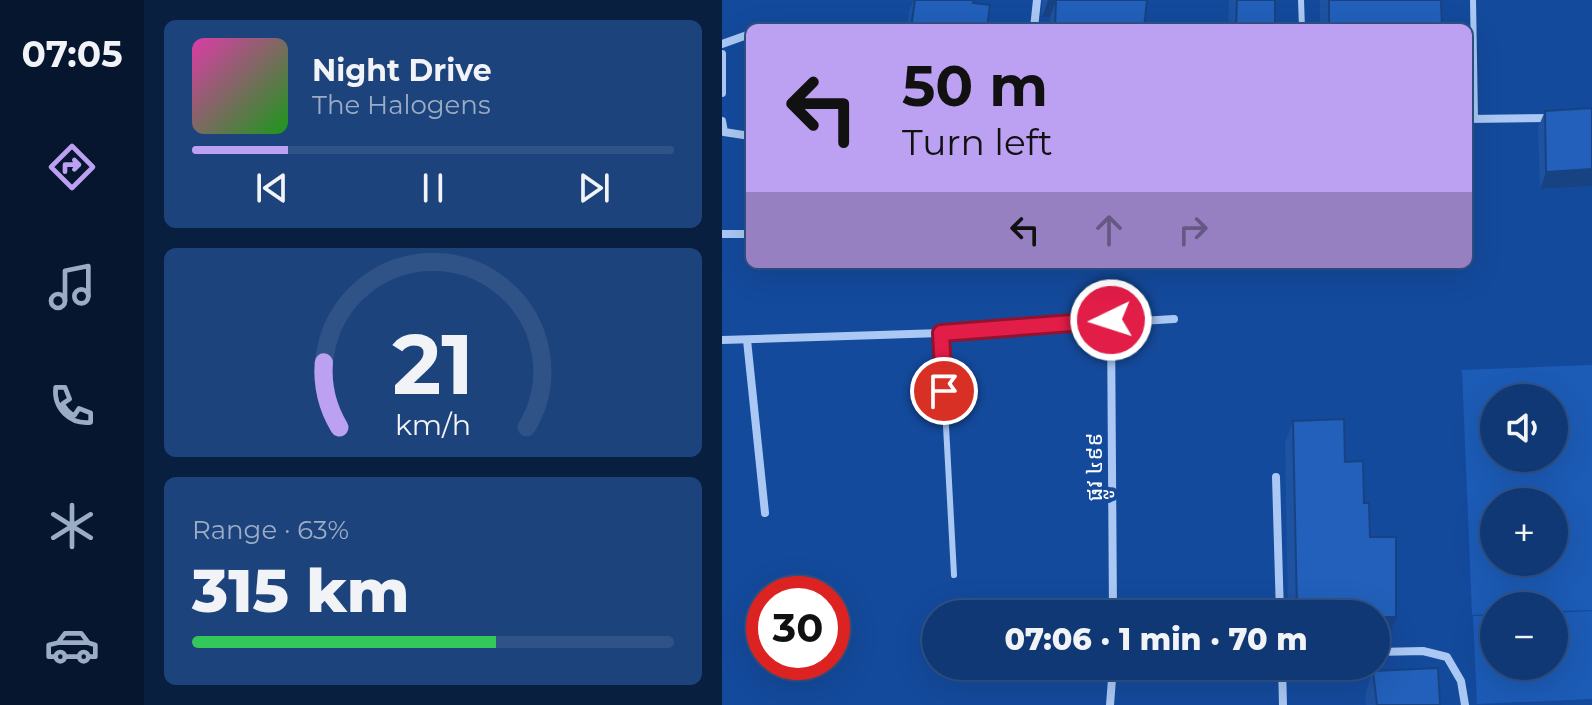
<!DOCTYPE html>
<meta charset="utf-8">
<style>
:root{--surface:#0f3875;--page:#1d437d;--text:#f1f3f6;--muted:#9bacc5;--line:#2f5287;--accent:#bca0f2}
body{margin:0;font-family:Montserrat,"Noto Sans Khmer",sans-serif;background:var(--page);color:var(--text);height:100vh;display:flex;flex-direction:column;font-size:30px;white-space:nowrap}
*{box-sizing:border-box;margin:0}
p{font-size:26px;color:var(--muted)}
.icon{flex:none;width:44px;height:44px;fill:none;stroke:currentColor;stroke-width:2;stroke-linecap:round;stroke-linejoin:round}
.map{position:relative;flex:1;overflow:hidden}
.sheet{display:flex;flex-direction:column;gap:20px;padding:20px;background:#081f40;width:578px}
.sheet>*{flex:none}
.guide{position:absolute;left:24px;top:24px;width:726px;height:244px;border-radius:12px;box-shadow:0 8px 32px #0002,0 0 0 2px var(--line);background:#bca0f2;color:#111;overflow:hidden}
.fabs{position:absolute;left:758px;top:384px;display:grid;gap:16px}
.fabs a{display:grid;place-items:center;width:88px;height:88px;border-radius:50%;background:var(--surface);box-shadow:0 8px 32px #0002,0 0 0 2px var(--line);font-size:40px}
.speed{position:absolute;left:24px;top:576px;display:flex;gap:16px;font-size:40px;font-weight:700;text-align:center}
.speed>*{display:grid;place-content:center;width:104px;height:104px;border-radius:50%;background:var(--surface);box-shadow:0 8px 32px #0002,0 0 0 2px var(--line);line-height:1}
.speed .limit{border:12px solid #d22;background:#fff;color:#111}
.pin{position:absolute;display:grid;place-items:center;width:68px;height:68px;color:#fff;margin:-34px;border:4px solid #fff;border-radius:50%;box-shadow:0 2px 8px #0007}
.me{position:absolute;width:88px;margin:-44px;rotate:266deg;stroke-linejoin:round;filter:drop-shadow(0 0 6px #0008)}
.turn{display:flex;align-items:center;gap:28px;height:168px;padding:0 24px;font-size:36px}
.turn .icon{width:104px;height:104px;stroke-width:2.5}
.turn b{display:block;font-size:56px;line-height:68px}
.lanes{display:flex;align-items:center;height:76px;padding:0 24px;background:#0003;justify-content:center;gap:40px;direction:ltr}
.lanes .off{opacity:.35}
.big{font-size:60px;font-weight:800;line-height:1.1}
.sheet .card{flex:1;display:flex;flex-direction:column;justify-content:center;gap:12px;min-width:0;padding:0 28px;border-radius:12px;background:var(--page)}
.sheet .dial{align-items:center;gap:0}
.dial svg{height:208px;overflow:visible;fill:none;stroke:var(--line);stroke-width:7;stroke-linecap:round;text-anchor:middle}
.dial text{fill:var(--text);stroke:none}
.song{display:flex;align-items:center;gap:24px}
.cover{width:96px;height:96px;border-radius:12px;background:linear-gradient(135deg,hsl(320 70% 55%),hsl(120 70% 35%))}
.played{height:8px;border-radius:4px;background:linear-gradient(90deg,var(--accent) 20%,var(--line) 20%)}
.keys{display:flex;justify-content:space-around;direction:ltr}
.charge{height:12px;border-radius:6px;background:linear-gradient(90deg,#34c759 63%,var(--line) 0)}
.trip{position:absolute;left:200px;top:600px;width:468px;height:80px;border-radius:40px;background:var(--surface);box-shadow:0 8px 32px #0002,0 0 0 2px var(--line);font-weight:800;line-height:80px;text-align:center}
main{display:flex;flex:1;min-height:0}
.dock{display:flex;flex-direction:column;width:144px;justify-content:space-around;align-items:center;background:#06162f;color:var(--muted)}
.dock .icon{width:56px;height:56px}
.dock .selected{color:var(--accent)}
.dock b{font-size:36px;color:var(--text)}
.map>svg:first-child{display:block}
</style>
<main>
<nav class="dock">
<b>07:05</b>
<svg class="icon selected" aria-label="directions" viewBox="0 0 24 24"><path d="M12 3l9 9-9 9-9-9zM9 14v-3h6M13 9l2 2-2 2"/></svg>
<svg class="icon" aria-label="music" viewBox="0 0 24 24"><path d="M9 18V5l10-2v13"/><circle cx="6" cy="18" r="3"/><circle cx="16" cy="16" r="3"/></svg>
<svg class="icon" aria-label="phone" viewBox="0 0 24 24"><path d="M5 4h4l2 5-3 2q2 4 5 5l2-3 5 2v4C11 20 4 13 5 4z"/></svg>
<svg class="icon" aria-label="climate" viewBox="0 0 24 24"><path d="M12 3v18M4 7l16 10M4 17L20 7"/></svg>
<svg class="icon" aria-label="car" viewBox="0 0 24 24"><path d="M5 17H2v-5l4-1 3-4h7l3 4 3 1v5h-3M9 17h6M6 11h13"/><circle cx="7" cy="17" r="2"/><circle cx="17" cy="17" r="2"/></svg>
</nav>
<section class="sheet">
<div class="card">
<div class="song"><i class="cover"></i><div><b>Night Drive</b><p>The Halogens</p></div></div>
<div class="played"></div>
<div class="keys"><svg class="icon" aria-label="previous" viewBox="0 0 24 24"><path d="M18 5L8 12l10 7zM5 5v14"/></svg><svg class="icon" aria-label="pause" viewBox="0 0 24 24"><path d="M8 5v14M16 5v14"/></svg><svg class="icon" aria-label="next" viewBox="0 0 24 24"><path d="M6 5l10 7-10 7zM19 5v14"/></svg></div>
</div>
<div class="card dial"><svg viewBox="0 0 100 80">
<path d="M14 69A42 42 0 1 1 86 69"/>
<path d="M14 69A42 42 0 0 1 8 44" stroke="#bca0f2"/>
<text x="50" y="56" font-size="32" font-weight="700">21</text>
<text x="50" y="72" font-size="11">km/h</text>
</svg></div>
<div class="card"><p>Range · 63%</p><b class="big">315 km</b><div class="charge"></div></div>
</section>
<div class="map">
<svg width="870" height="705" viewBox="0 0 870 705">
<rect width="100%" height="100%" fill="#144a9c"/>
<!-- green -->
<g fill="#1c5bb6" fill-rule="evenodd">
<path d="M870,365V610L832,611V606H772V614L750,615L740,370ZM772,398H832V458H772ZM772,502H832V562H772Z"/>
<path d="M870,611V699L755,704L751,616H772V666H832V613Z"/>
</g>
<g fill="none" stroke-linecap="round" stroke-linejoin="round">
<!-- service -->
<g stroke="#aac8f3" stroke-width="6">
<path d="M579,0L580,28"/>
<path d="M751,0L753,119"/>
<path d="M219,333L232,575"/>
</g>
<!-- minor -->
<g stroke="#aac8f3" stroke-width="8">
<path d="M312,28L315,0"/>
<path d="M0,44L28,34"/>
<path d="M0,54V93"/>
<path d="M746,119L829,118"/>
<path d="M0,121L2,132L28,136"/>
<path d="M0,234H28"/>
<path d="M389,320L391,614"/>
<path d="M0,340L219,333L452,319"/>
<path d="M25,340L43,513"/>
<path d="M554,477L558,614"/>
<path d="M654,652L701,651L725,657L739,681L743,705"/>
<path d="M560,666L561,705"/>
<path d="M388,705L391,666"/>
</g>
</g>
<!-- wall -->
<g fill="#1d53a1">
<path d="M192,0H252L251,3L265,28H185L187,11Z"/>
<path d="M320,0H425L422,28H327L328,17H320Z"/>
<path d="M507,0H553V28H506Z"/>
<path d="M598,0H719L720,28H598Z"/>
<path d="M870,108V186L818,189L816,128L823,111Z"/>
<path d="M571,421L623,462L642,503L666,639L654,640V614H566L563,443Z"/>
<path d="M651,671L718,705H644L643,694Z"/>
</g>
<!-- shaded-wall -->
<g fill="#184383">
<path d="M326,0H334L328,17H320Z"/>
<path d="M870,169V186L818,189L824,172Z"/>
<path d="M626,608L624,614H573L575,609Z"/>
<path d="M654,617H674L666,639L654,640Z"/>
</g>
<!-- building -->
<g fill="#2260bb" stroke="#184383" stroke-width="2">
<path d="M193,0H252L251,3L268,5L265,28H189Z"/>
<path d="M326,0H425L422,28H333L334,0Z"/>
<path d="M515,0H553V28H514Z"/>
<path d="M607,0H719L720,28H607Z"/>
<path d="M870,108V169L824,172L823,111Z"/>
<path d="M622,419L623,462L641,461L642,503H647L648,537H674V617H654V614H626V608L575,609L571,421Z"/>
<path d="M716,668L718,705H655L651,671Z"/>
</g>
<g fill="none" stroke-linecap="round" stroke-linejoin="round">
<defs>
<path id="route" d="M222,391L219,333L389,320"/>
</defs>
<!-- route casing -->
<use href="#route" stroke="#92132f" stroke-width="20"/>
<!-- route -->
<use href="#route" stroke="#e11d48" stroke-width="14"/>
</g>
<g text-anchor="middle" stroke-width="8" stroke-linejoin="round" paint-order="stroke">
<!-- street labels -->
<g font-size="22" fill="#fff" stroke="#144a9c">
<text transform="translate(372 467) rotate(-90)" y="8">ផ្លូវ ៤៩៩</text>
</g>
</g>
</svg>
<div class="fabs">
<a><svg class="icon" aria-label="sound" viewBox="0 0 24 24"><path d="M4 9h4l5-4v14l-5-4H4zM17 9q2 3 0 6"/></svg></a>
<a>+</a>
<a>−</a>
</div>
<div class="speed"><div class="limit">30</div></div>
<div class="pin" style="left:222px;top:391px;background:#d93025"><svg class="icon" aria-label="arrive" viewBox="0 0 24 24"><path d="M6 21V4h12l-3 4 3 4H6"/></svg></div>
<svg class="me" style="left:389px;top:320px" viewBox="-20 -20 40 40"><circle r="17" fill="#e11d48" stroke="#fff" stroke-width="3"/><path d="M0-11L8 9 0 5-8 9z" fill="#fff"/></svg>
<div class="trip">07:06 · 1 min · 70 m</div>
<div class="guide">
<div class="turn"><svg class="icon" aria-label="left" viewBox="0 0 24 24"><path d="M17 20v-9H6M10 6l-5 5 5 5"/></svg><div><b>50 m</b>Turn left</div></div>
<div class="lanes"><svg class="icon" aria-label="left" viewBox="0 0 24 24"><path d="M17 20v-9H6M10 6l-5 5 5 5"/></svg><svg class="icon off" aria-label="ahead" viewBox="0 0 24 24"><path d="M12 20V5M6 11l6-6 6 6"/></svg><svg class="icon off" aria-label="right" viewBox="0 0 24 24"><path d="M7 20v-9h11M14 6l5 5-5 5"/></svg></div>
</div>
</div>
</main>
